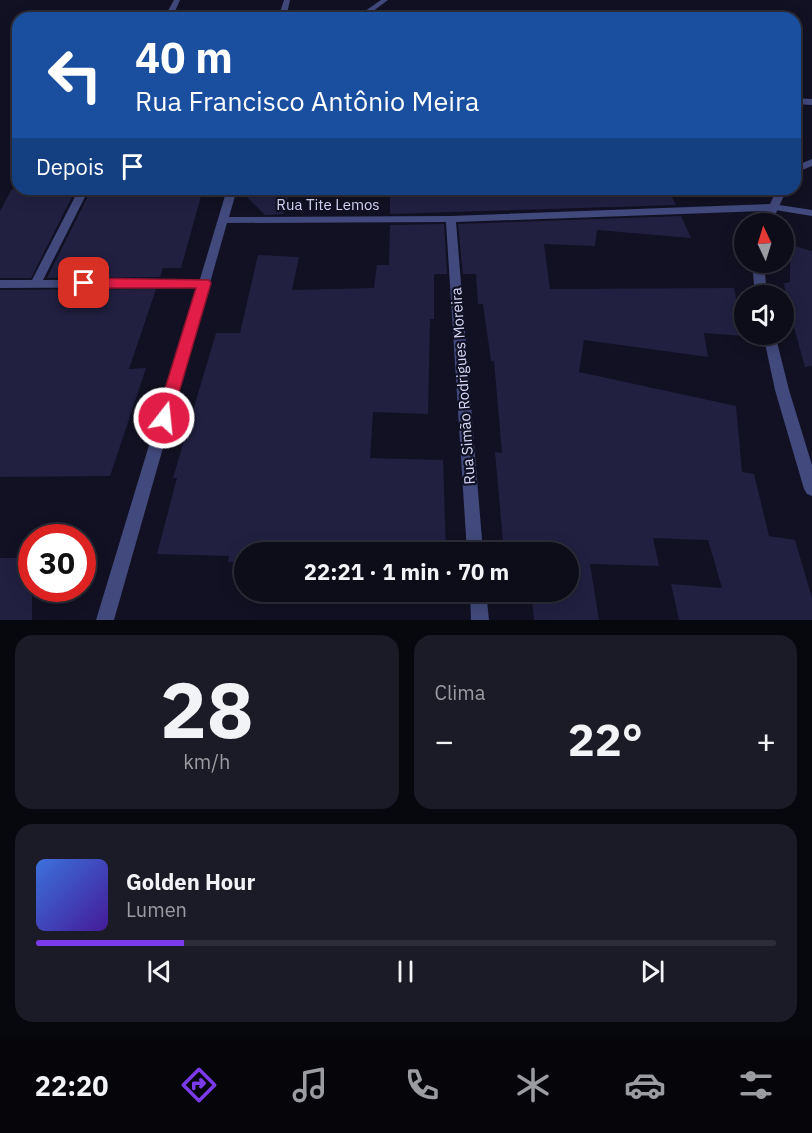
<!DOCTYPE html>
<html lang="pt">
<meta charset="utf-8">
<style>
:root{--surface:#0d0d1a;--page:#1b1b27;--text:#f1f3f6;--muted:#9a9ca2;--line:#2d2d39;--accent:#7c3aed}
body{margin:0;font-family:"IBM Plex Sans",sans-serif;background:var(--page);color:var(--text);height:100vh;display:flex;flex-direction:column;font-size:22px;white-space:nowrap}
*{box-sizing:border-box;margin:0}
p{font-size:20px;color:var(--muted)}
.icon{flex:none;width:33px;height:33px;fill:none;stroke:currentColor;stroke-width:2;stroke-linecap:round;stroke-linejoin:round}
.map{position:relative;height:620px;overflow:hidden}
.sheet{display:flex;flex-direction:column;gap:15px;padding:15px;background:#07070e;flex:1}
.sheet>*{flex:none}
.hud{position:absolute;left:12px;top:12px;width:789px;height:183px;border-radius:18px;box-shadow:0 3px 15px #0003,0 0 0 2px var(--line);background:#1a4fa0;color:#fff;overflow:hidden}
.needle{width:39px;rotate:356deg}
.buttons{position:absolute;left:734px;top:213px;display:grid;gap:12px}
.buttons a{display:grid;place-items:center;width:60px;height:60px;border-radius:50%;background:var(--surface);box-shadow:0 3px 15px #0003,0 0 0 2px var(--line);font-size:30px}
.speed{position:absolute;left:18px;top:524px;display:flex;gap:12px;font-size:30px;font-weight:700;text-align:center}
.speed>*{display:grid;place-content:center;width:78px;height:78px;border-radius:50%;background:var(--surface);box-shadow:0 3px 15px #0003,0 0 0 2px var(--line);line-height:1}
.speed .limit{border:9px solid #d22;background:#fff;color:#111}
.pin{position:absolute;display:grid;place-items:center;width:51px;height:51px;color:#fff;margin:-26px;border-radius:12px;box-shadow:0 3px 9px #0006}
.me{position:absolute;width:66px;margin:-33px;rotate:16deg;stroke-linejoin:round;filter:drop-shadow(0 0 4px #0008)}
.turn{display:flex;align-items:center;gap:21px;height:126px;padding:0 24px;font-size:27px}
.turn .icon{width:78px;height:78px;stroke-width:2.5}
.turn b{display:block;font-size:42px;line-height:51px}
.then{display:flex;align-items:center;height:57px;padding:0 24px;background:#0003;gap:12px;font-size:22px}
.big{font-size:45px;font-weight:700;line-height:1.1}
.sheet .card{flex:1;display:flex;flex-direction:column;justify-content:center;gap:9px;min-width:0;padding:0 21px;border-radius:18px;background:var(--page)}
.sheet .dial{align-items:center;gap:0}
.dial b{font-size:78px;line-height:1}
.song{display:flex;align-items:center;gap:18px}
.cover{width:72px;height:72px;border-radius:9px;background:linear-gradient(135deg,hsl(220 70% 55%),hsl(260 70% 35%))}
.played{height:6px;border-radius:3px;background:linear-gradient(90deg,var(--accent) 20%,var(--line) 20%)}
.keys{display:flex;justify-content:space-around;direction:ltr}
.heat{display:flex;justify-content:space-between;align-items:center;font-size:33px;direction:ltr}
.sheet .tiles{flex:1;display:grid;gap:15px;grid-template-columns:1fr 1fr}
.card:last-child{grid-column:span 2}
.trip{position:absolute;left:234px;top:542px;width:345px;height:60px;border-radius:30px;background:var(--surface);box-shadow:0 3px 15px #0003,0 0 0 2px var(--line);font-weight:700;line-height:60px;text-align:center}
.menu{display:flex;height:96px;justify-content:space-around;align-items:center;background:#05050a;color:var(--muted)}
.menu .icon{width:42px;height:42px}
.menu .selected{color:var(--accent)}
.menu b{font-size:27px;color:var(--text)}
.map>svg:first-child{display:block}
</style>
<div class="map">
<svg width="812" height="620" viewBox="0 0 812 620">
<rect width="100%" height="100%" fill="#111123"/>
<!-- building -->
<g fill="#212041">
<path d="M12,189H66L63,193H74L31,278H0V211Z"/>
<path d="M119,189H203L181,268H163L160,277L47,278L90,192Z"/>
<path d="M239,189H290L284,214L265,215Z"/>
<path d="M390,189H668L676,205L390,214Z"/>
<path d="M681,216L691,238L597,230L595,246L544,244L550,289L734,288L744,336L704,333L708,357L584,340L579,372L736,406L742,472L754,474L769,536L795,540L812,598V620H679L671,584L722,588L708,540L653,538L659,566L590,564L599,620H534L531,591H568V552H504L495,452L502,453L494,361H491L483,304H478L476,274H463L458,224Z"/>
<path d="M444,224L447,274H434V319H430L428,414L373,412L370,458L443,460L446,552H244V563L228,562L229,556L157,554L177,478H173L216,333H240L258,255L299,257L292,290L374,288L377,265H389L390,225Z"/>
<path d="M790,245L812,251V366L805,367L787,302L784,283L790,282Z"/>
<path d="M156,289L129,369L146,368L110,476L0,477V290Z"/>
<rect x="0" y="558" width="32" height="62"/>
<rect x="348" y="591" width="77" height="5"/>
</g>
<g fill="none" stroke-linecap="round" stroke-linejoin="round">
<!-- lane -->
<g fill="#42497c" fill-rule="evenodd">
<path d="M381,0H388L364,18H355Z"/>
<path d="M795,98L812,99V105L795,104Z"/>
<path d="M773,204L812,210V216L769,209L768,207Z"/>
</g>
<!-- street -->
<g fill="#42497c" fill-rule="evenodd">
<path d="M174,0H180L172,18H164Z"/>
<path d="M284,0H290L286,18H278Z"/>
<path d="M812,159V166L795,173V166Z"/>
<path d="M79,189H89L43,280L200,279L227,189H237L229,217L451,216L770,204L777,189H787L771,224H760L766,211L456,222L483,552H467L446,222L227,223L114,620H96L197,287L0,288V280H32Z"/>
<path d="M752,262H764L767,296H755Z"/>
<path d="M763,334H775L789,390L812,465V496L807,494L804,489L775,390Z"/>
<path d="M470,591H486L489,620H471Z"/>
</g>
</g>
<!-- route -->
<path fill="#e11d48" stroke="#92132f" stroke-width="1.5" d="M84,278L209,280L211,283L170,423H159L156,418L196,288H84L77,283Z"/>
<g text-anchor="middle" stroke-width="4.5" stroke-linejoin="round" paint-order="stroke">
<!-- street labels -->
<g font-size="15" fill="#d8d9fa" stroke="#111123">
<text x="328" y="210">Rua Tite Lemos</text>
<text transform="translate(463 386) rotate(-94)" y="5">Rua Simão Rodrigues Moreira</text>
</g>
</g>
</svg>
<div class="buttons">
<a><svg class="needle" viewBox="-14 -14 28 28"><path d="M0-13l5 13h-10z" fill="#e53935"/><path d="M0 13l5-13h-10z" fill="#9a9ca2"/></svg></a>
<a><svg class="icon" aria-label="sound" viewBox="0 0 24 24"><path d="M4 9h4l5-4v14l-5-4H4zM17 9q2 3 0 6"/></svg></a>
</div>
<div class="speed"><div class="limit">30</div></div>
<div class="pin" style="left:84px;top:283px;background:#d93025"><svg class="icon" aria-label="arrive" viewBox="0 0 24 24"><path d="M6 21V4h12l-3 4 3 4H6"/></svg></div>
<svg class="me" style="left:164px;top:418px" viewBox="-20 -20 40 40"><circle r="17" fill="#e11d48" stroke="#fff" stroke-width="3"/><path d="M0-11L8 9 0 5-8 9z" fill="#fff"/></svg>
<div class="trip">22:21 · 1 min · 70 m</div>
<div class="hud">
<div class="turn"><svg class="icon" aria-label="left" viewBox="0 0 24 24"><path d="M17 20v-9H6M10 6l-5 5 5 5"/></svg><div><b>40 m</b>Rua Francisco Antônio Meira</div></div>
<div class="then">Depois<svg class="icon" aria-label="arrive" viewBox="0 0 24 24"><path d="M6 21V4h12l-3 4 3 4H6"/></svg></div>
</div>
</div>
<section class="sheet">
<div class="tiles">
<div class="card dial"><b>28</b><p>km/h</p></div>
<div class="card"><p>Clima</p>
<div class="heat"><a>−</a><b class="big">22°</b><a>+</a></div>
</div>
<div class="card">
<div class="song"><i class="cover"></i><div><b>Golden Hour</b><p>Lumen</p></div></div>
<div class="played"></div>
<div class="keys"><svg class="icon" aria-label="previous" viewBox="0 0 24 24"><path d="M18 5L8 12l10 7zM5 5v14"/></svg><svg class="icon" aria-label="pause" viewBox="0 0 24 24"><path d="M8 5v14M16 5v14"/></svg><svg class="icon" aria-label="next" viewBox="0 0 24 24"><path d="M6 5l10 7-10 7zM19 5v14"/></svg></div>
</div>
</div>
</section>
<nav class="menu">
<b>22:20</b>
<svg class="icon selected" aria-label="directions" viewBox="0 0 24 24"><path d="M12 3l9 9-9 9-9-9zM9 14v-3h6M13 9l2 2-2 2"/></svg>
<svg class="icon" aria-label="music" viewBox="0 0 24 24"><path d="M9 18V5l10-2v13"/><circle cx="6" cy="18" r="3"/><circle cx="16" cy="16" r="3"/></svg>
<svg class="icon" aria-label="phone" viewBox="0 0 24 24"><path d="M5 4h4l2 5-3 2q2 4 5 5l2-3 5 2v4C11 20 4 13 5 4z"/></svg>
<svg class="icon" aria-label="climate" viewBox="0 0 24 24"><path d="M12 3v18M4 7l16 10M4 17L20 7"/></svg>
<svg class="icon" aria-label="car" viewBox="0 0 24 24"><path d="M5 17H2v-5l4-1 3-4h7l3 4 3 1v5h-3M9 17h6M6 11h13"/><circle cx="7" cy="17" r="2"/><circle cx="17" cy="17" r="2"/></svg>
<svg class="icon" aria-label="filters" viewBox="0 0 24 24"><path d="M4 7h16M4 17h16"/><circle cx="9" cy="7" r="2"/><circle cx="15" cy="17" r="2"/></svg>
</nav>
